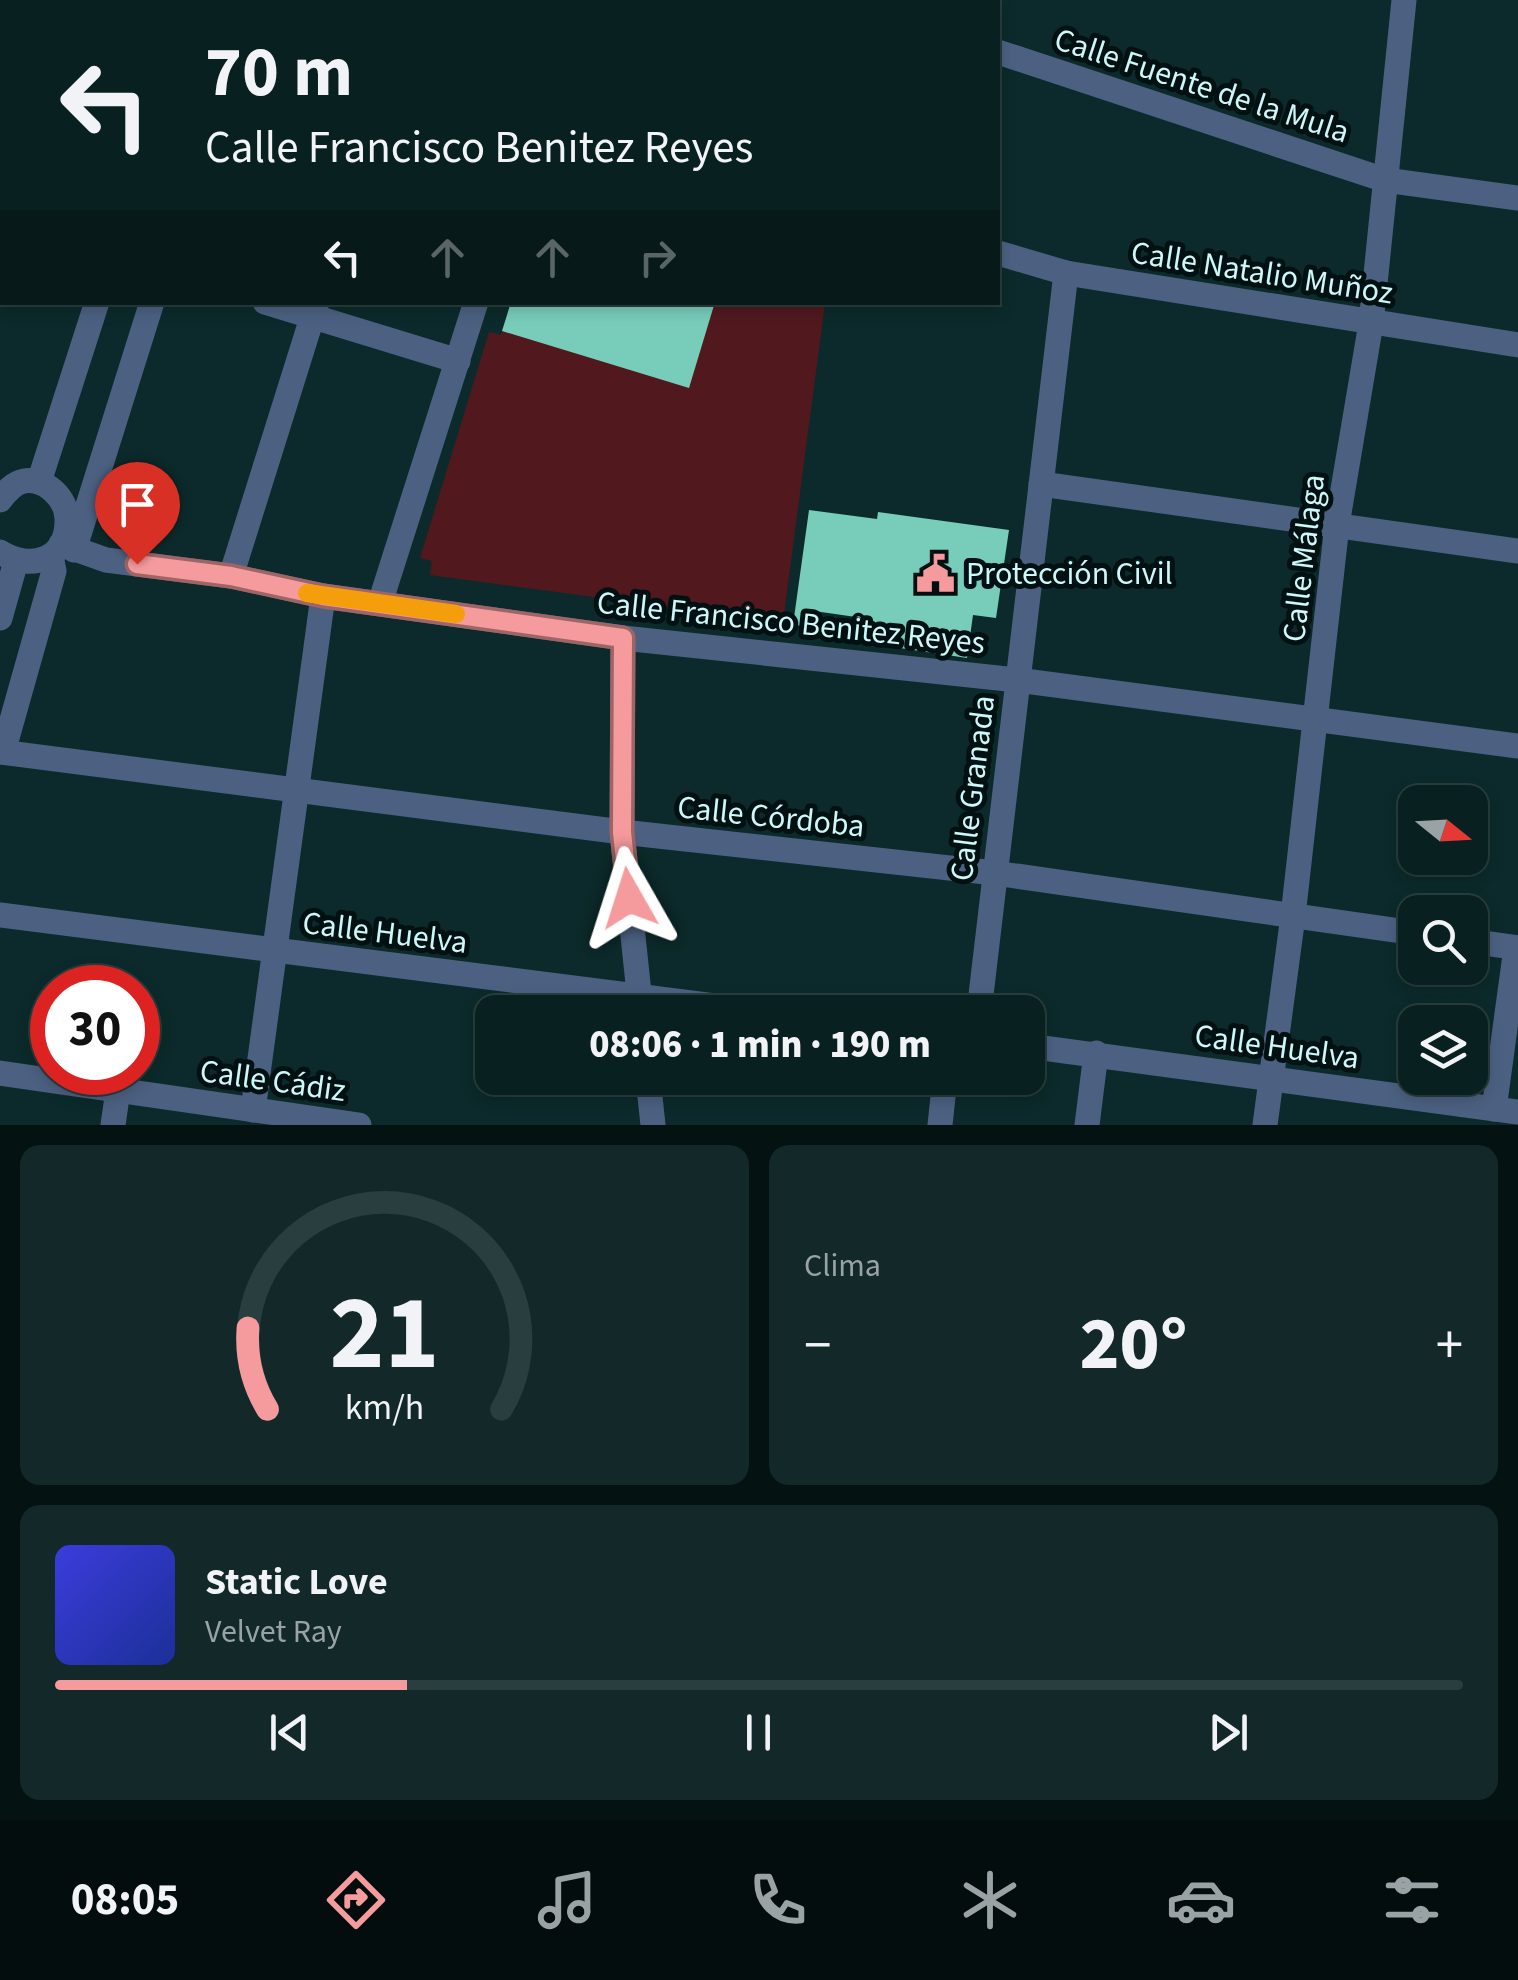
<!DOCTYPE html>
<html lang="es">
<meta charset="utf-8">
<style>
:root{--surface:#092020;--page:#122829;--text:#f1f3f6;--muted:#99a3a5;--line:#293e3e;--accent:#f59b9d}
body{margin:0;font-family:"Source Sans 3",sans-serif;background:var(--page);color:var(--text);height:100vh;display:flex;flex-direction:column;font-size:38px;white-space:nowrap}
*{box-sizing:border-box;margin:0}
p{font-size:32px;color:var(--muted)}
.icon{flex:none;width:55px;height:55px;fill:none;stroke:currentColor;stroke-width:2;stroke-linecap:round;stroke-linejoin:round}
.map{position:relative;height:1125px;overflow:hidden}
.details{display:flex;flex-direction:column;gap:20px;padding:20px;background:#051212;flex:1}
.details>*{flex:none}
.guide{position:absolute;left:0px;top:0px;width:1000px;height:305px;box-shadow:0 5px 15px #0003,0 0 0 2px var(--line);background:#092020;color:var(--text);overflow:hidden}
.needle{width:65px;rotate:108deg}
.buttons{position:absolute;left:1398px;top:785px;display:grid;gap:20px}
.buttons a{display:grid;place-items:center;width:90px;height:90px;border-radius:20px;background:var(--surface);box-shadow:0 5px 15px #0003,0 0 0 2px var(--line);font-size:50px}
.speed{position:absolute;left:30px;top:965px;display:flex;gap:20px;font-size:50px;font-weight:700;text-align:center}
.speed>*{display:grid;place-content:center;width:130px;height:130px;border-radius:50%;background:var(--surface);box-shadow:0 5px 15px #0003,0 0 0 2px var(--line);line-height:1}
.speed .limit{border:15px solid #d22;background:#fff;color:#111}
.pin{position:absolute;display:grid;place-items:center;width:85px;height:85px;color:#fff;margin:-102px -42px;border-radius:50% 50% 50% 0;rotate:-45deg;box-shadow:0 0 10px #0007}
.pin .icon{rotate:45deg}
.me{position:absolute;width:110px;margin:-55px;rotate:354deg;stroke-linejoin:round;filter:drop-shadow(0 0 8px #0008)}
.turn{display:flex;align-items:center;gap:35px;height:210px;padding:0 40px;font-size:45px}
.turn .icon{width:130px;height:130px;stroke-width:2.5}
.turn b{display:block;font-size:70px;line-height:85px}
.lanes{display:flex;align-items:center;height:95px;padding:0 40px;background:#0003;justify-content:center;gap:50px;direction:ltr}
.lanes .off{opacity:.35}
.big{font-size:75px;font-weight:800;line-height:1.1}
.details .tile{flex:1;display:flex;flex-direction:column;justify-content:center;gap:15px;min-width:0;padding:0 35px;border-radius:20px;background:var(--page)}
.details .dial{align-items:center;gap:0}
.dial svg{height:260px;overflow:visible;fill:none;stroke:var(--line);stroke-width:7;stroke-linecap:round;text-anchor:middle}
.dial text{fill:var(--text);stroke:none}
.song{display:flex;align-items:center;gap:30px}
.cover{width:120px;height:120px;border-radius:15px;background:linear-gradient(135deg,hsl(240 70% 55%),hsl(230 70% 35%))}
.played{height:10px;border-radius:5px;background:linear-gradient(90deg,var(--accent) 25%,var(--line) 25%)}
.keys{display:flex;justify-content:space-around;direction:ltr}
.heat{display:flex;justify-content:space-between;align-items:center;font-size:55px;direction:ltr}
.details .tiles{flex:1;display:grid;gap:20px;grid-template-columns:1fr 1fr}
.tile:last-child{grid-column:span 2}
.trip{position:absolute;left:475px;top:995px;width:570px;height:100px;border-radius:20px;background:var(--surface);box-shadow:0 5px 15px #0003,0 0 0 2px var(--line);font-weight:800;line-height:100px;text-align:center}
.menu{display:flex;height:160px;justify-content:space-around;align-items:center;background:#040d0d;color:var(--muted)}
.menu .icon{width:70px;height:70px}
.menu .active{color:var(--accent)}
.menu b{font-size:45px;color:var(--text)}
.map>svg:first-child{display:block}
</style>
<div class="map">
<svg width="1518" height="1125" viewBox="0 0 1518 1125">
<rect width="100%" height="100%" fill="#0c2a2b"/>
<!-- green -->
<path fill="#51191e" d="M511,303H825L783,622L430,575L432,561L420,558L489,332L501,335Z"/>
<!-- building -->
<g fill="#78cdba">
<path d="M511,302H715L689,388L502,331Z"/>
<path d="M809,510L877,519L878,512L1009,530L996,618L973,615L967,658L860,642L863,618L814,611L812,627L793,625Z"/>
</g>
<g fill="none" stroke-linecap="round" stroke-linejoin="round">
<!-- minor -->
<g stroke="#4c6182" stroke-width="25">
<path d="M104,0L112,2"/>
<path d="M838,0L846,2"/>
<path d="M191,2L192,0"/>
<path d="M250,2L251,0"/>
<path d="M998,52L1385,180L1518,198"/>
<path d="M0,221L2,222"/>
<path d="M998,253L1066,273L1518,345"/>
<path d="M265,302L458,361"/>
<path d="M39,482L97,302"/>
<path d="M1041,484L1518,551"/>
<path d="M0,500C6,492 13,483 24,481C45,477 67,499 67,519C68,561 30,571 0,552"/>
<path d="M61,544L106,560L231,576L323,596L623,638L1017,680L1518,746"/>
<path d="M74,550L152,302"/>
<path d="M231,576L317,302"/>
<path d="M380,603L476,302"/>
<path d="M0,618L16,561"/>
<path d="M623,638L622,832L641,1012"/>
<path d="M0,752L622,832L995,873L1415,933"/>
<path d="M3,752L54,571L51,556"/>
<path d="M0,915L762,1012"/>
<path d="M1470,941L1518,948"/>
<path d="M979,1012L1066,273"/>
<path d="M1028,1046L1518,1112"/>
<path d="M0,1073L359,1125"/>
<path d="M648,1078L653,1125"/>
<path d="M1494,1109L1516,948"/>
<path d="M253,1110L323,596"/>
<path d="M113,1125L118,1090"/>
<path d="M940,1125L945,1078"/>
<path d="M1087,1125L1096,1053"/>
<path d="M1265,1125L1293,916L1337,525L1371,323L1404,0"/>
</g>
</g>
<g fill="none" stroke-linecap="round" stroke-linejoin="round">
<defs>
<path id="route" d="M137,564L231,576L323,596L623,638L622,832L629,898"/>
</defs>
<!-- route casing -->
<use href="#route" stroke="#9f6566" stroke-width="25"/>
<!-- route -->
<use href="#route" stroke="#f59b9d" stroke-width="18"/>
<!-- slow -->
<path stroke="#f59e0b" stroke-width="18" d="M307,593L456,614"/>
</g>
<!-- icons -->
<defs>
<symbol id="civic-bare" viewBox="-9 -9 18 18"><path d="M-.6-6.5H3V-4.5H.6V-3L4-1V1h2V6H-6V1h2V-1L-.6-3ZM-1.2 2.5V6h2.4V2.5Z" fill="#f59b9d" stroke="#011112" stroke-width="2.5" paint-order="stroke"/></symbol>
</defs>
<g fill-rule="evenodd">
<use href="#civic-bare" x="908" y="546" width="55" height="55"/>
</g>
<g text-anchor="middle" stroke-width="10" stroke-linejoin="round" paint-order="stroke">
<!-- street labels -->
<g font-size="32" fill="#cdf7f8" stroke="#011112">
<text transform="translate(1202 85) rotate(18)" y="11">Calle Fuente de la Mula</text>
<text transform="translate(1262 272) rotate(9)" y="11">Calle Natalio Muñoz</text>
<text transform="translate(1303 558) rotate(-83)" y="11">Calle Málaga</text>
<text transform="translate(791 622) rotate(6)" y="11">Calle Francisco Benitez Reyes</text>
<text transform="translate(972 788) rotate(-83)" y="11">Calle Granada</text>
<text transform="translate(771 816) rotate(6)" y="11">Calle Córdoba</text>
<text transform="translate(385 932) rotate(7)" y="11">Calle Huelva</text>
<text transform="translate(1277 1046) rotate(8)" y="11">Calle Huelva</text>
<text transform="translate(273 1080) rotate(8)" y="11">Calle Cádiz</text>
</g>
<!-- poi labels -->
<g font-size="32" fill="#cdf7f8" stroke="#011112" text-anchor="start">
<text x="966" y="584">Protección Civil</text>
</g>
</g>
</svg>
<div class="buttons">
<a><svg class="needle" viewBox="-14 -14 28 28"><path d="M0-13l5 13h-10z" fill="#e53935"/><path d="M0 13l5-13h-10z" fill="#99a3a5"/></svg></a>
<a><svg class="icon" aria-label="search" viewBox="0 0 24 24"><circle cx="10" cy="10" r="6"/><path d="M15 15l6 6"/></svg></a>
<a><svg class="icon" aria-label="layers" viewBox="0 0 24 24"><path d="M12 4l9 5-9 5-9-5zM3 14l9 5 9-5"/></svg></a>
</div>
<div class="speed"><div class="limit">30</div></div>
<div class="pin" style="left:137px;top:564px;background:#d93025"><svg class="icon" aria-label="arrive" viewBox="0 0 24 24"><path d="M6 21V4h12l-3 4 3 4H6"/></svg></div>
<svg class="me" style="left:629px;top:898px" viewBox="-20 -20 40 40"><path d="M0-17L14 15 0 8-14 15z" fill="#f59b9d" stroke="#fff" stroke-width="4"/></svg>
<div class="trip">08:06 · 1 min · 190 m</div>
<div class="guide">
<div class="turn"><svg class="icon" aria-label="left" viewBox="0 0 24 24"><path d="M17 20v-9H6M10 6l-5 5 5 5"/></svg><div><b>70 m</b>Calle Francisco Benitez Reyes</div></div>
<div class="lanes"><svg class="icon" aria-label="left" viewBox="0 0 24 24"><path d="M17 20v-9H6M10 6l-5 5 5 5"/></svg><svg class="icon off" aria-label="ahead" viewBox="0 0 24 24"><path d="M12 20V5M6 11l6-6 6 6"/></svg><svg class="icon off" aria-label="ahead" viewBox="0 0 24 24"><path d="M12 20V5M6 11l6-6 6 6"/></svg><svg class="icon off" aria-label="right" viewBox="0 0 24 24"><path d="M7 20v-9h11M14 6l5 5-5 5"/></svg></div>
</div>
</div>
<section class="details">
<div class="tiles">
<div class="tile dial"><svg viewBox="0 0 100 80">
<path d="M14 69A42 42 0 1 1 86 69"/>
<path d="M14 69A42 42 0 0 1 8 44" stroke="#f59b9d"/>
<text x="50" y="56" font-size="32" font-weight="700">21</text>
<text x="50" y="72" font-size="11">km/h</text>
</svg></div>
<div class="tile"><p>Clima</p>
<div class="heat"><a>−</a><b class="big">20°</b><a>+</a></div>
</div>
<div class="tile">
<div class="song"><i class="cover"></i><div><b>Static Love</b><p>Velvet Ray</p></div></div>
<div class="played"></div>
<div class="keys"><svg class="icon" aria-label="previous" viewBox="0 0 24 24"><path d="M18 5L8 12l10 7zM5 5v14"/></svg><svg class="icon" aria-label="pause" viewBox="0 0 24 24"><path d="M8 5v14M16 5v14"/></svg><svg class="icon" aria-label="next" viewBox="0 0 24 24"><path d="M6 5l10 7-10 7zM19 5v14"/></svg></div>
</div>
</div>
</section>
<nav class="menu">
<b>08:05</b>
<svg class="icon active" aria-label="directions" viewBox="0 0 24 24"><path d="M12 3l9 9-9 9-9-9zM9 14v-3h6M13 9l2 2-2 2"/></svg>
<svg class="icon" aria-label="music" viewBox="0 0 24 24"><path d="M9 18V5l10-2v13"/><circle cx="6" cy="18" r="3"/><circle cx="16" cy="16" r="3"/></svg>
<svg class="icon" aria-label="phone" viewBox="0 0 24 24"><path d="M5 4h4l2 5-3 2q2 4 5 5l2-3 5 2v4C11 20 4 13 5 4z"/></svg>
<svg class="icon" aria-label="climate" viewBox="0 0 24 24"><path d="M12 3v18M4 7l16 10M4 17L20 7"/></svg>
<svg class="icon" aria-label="car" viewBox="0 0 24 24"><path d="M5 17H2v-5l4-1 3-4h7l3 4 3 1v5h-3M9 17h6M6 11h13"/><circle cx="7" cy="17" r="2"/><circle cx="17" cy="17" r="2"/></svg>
<svg class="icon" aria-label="filters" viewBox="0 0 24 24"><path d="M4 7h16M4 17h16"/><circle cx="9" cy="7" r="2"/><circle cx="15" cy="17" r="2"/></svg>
</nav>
